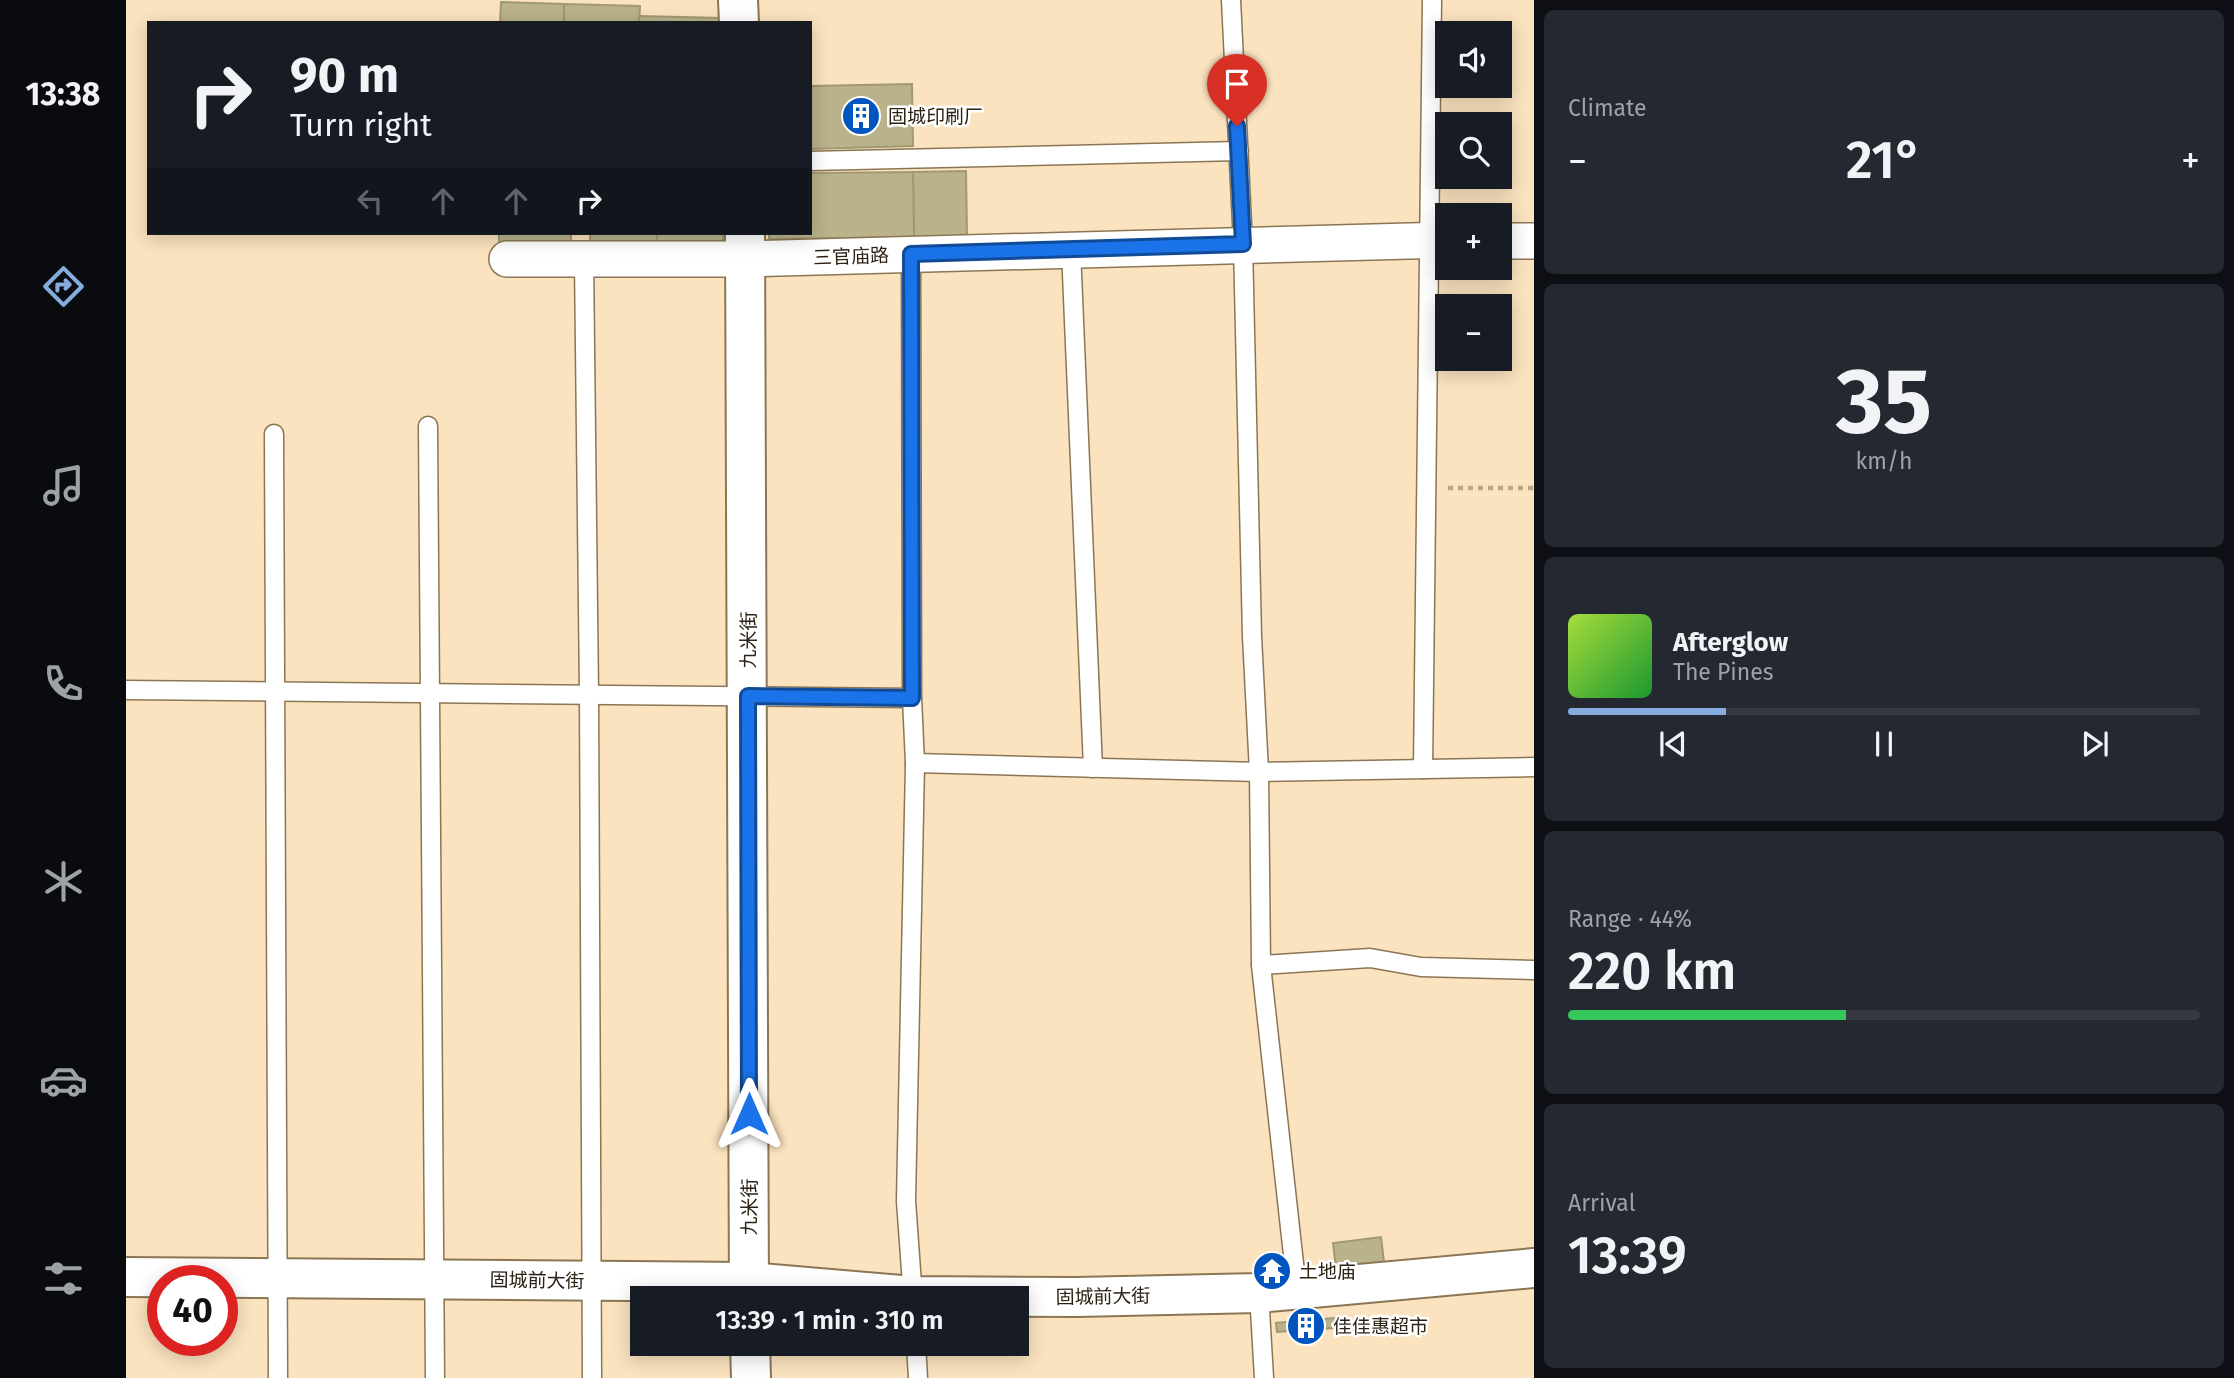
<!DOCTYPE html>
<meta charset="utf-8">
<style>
:root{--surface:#171b24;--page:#242831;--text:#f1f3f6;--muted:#9ea1a6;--line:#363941;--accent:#85acdd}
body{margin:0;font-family:"Fira Sans","Noto Sans SC",sans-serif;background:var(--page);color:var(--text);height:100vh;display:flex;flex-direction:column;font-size:26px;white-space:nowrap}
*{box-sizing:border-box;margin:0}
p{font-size:23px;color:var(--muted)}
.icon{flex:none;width:38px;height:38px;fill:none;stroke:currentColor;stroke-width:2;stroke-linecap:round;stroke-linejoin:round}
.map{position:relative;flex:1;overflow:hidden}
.drawer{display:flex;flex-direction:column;gap:10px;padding:10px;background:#0d0f14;width:700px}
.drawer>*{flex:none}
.guide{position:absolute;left:21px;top:21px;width:665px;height:214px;border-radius:0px;box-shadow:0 4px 18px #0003;background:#171b24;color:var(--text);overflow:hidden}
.controls{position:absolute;left:1309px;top:21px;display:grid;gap:14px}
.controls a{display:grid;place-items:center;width:77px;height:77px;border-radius:0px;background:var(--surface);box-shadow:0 4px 18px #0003;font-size:35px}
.speed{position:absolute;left:21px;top:1265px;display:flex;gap:14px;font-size:35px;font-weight:700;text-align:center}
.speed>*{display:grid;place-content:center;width:91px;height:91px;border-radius:50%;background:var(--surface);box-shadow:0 4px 18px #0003;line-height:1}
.speed .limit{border:10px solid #d22;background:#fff;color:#111}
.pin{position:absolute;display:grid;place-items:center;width:60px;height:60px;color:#fff;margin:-72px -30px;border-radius:50% 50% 50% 0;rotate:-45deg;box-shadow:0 0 7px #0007}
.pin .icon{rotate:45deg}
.me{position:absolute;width:77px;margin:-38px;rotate:0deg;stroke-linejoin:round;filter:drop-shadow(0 0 5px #0008)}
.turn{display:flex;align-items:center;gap:24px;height:147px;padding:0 28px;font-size:32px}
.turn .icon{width:91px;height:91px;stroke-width:2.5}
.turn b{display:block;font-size:49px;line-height:60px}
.lanes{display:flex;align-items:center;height:66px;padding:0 28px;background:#0003;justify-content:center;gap:35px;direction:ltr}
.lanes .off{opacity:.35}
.big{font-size:52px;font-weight:600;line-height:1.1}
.drawer .widget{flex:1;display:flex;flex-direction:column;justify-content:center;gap:10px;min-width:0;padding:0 24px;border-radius:10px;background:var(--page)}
.drawer .dial{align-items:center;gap:0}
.dial b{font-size:91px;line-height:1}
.song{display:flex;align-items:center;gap:21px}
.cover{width:84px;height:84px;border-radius:10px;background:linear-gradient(135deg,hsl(80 70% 55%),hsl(130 70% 35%))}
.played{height:7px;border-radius:4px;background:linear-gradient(90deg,var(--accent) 25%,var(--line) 25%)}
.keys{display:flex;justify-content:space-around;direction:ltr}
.heat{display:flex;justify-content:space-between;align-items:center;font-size:38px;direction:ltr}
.charge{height:10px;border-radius:5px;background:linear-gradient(90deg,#34c759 44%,var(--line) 0)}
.trip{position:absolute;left:504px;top:1286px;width:399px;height:70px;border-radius:0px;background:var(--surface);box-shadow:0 4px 18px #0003;font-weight:600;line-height:70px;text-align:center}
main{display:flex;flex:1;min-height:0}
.dock{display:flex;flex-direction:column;width:126px;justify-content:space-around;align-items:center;background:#090b0e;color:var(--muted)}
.dock .icon{width:49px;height:49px}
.dock .active{color:var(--accent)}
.dock b{font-size:32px;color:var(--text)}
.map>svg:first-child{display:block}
</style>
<main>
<nav class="dock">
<b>13:38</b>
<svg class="icon active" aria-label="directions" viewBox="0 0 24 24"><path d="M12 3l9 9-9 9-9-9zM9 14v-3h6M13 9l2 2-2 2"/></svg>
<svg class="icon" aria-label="music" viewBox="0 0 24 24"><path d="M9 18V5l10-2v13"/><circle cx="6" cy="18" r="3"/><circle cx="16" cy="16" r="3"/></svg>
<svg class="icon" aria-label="phone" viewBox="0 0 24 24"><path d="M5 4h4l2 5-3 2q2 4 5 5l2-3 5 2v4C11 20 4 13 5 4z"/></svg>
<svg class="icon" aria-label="climate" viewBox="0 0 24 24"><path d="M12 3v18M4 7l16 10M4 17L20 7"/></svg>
<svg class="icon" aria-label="car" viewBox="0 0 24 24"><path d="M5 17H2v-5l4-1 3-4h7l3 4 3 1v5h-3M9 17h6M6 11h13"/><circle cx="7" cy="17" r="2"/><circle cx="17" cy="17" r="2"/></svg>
<svg class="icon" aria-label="filters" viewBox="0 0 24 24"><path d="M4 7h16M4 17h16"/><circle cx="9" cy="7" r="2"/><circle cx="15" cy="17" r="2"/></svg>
</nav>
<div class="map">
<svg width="1408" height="1378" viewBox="0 0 1408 1378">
<rect width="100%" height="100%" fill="#fbe3bf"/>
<!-- building -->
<g fill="#b9b28a" stroke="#a09972" stroke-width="2">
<path d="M375,2L438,4V23H374Z"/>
<path d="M438,4L514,6L513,23H438Z"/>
<path d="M513,16L595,18V23H513Z"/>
<path d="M786,84L787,146L684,149V86Z"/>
<path d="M840,171L841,236L788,237L787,172Z"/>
<path d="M787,172L788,237L643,239V233H684V173Z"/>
<path d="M373,233H445V247L373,248Z"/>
<path d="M464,233H531V242L464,244Z"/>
<rect x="531" y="233" width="66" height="9"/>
<path d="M1255,1237L1258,1262L1210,1268L1207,1243Z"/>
<path d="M1208,1318L1209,1328L1151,1332L1150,1323Z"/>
</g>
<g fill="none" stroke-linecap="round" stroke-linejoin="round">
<defs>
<g id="service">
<path d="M1105,0L1117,244L1126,636L1133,772L1135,965L1171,1291"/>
<path d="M684,161L1113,151"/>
<path d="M945,250L967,768"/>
<path d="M785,254L786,698L789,763L780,1201L787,1298"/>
<path d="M458,260L463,694L466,1378"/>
<path d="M302,426L309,1378"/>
<path d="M148,434L152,1378"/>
<path d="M0,690L786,698"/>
<path d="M789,763L1133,772L1408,767"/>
<path d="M1297,769L1306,0"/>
<path d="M1135,965L1244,958L1295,967L1408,970"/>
<path d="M1133,1293L1138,1378"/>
<path d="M790,1344L792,1378"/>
</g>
<g id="minor">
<path d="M1374,241H1408"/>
<path d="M381,259H619L1321,240"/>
</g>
<g id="tertiary">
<path d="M612,0L613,23"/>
<path d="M619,233L623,1298"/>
<path d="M0,1277L623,1282L787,1296L951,1297L1133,1293L1408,1268"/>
<path d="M624,1344L625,1378"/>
</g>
</defs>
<!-- service casing -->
<use href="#service" stroke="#8b7654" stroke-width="21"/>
<!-- minor casing -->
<use href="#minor" stroke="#8b7654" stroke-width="38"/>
<!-- tertiary casing -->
<use href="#tertiary" stroke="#8b7654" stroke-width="42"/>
<!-- path -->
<path stroke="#baa78a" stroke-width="4.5" stroke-dasharray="5 5" stroke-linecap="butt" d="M1322,488H1408"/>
<!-- service -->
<use href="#service" stroke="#fff" stroke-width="18"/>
<!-- minor -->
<use href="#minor" stroke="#fff" stroke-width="35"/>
<!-- tertiary -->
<use href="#tertiary" stroke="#fff" stroke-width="38"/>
</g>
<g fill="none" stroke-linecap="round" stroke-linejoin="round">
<defs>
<path id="route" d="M623,1114L622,696L786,698L785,254L1117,244L1111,126"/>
</defs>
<!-- route casing -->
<use href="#route" stroke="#114b97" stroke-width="18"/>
<!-- route -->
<use href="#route" stroke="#1a73e8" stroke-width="12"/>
</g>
<!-- icons -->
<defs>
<symbol id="building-disc" viewBox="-11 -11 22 22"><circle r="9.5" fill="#0055be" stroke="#fff"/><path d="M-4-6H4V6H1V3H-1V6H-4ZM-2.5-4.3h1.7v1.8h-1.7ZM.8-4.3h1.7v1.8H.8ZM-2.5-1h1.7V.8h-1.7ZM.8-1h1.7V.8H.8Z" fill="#fff"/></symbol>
<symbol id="temple-disc" viewBox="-11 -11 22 22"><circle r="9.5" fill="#0055be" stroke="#fff"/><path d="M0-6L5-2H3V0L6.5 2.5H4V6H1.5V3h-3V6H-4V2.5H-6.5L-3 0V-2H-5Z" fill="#fff"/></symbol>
</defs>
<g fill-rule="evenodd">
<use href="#building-disc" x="713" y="94" width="44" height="44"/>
<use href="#temple-disc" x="1124" y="1249" width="44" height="44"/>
<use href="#building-disc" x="1158" y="1304" width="44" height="44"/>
</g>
<g text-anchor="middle" stroke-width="5" stroke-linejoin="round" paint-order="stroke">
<!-- poi labels -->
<g font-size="19" fill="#2c2315" stroke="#fff" text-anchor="start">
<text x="762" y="123">固城印刷厂</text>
<text x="1173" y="1278">土地庙</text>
<text x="1207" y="1333">佳佳惠超市</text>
</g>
<!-- street labels -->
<g font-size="19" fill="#2c2315" stroke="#fff">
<text transform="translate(725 256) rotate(-2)" y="7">三官庙路</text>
<text transform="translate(622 640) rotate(-90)" y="7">九米街</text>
<text transform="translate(623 1207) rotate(-90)" y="7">九米街</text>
<text transform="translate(411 1280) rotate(1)" y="7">固城前大街</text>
<text transform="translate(977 1296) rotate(-1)" y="7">固城前大街</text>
</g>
</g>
</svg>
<div class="controls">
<a><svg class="icon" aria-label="sound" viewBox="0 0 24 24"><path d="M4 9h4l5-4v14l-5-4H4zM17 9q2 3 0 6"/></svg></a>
<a><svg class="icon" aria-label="search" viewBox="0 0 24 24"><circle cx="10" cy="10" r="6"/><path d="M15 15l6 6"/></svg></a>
<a>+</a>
<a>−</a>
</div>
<div class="speed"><div class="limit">40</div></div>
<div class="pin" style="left:1111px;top:126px;background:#d93025"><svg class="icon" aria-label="arrive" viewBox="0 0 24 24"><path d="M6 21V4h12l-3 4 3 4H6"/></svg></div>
<svg class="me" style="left:623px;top:1114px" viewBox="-20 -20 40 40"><path d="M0-17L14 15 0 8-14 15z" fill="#1a73e8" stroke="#fff" stroke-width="4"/></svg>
<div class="trip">13:39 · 1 min · 310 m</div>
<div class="guide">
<div class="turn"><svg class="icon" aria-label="right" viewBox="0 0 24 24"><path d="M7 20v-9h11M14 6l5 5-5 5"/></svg><div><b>90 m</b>Turn right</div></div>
<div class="lanes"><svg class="icon off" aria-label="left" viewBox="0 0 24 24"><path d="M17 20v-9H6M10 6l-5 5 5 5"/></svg><svg class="icon off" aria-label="ahead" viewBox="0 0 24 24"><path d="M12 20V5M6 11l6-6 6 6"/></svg><svg class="icon off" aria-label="ahead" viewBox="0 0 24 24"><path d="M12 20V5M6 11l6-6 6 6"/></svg><svg class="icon" aria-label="right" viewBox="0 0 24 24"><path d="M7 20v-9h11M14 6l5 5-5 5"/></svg></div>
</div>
</div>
<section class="drawer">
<div class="widget"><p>Climate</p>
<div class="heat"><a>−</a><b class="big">21°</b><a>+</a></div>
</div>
<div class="widget dial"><b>35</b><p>km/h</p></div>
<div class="widget">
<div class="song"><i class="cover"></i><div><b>Afterglow</b><p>The Pines</p></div></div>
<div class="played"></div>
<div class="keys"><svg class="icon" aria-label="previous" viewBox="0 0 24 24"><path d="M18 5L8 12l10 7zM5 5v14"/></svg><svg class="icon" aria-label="pause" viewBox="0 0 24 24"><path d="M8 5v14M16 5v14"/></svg><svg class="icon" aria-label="next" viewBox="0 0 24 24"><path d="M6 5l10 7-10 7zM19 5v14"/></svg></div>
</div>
<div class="widget"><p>Range · 44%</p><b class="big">220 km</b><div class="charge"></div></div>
<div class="widget"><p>Arrival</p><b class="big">13:39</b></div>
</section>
</main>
